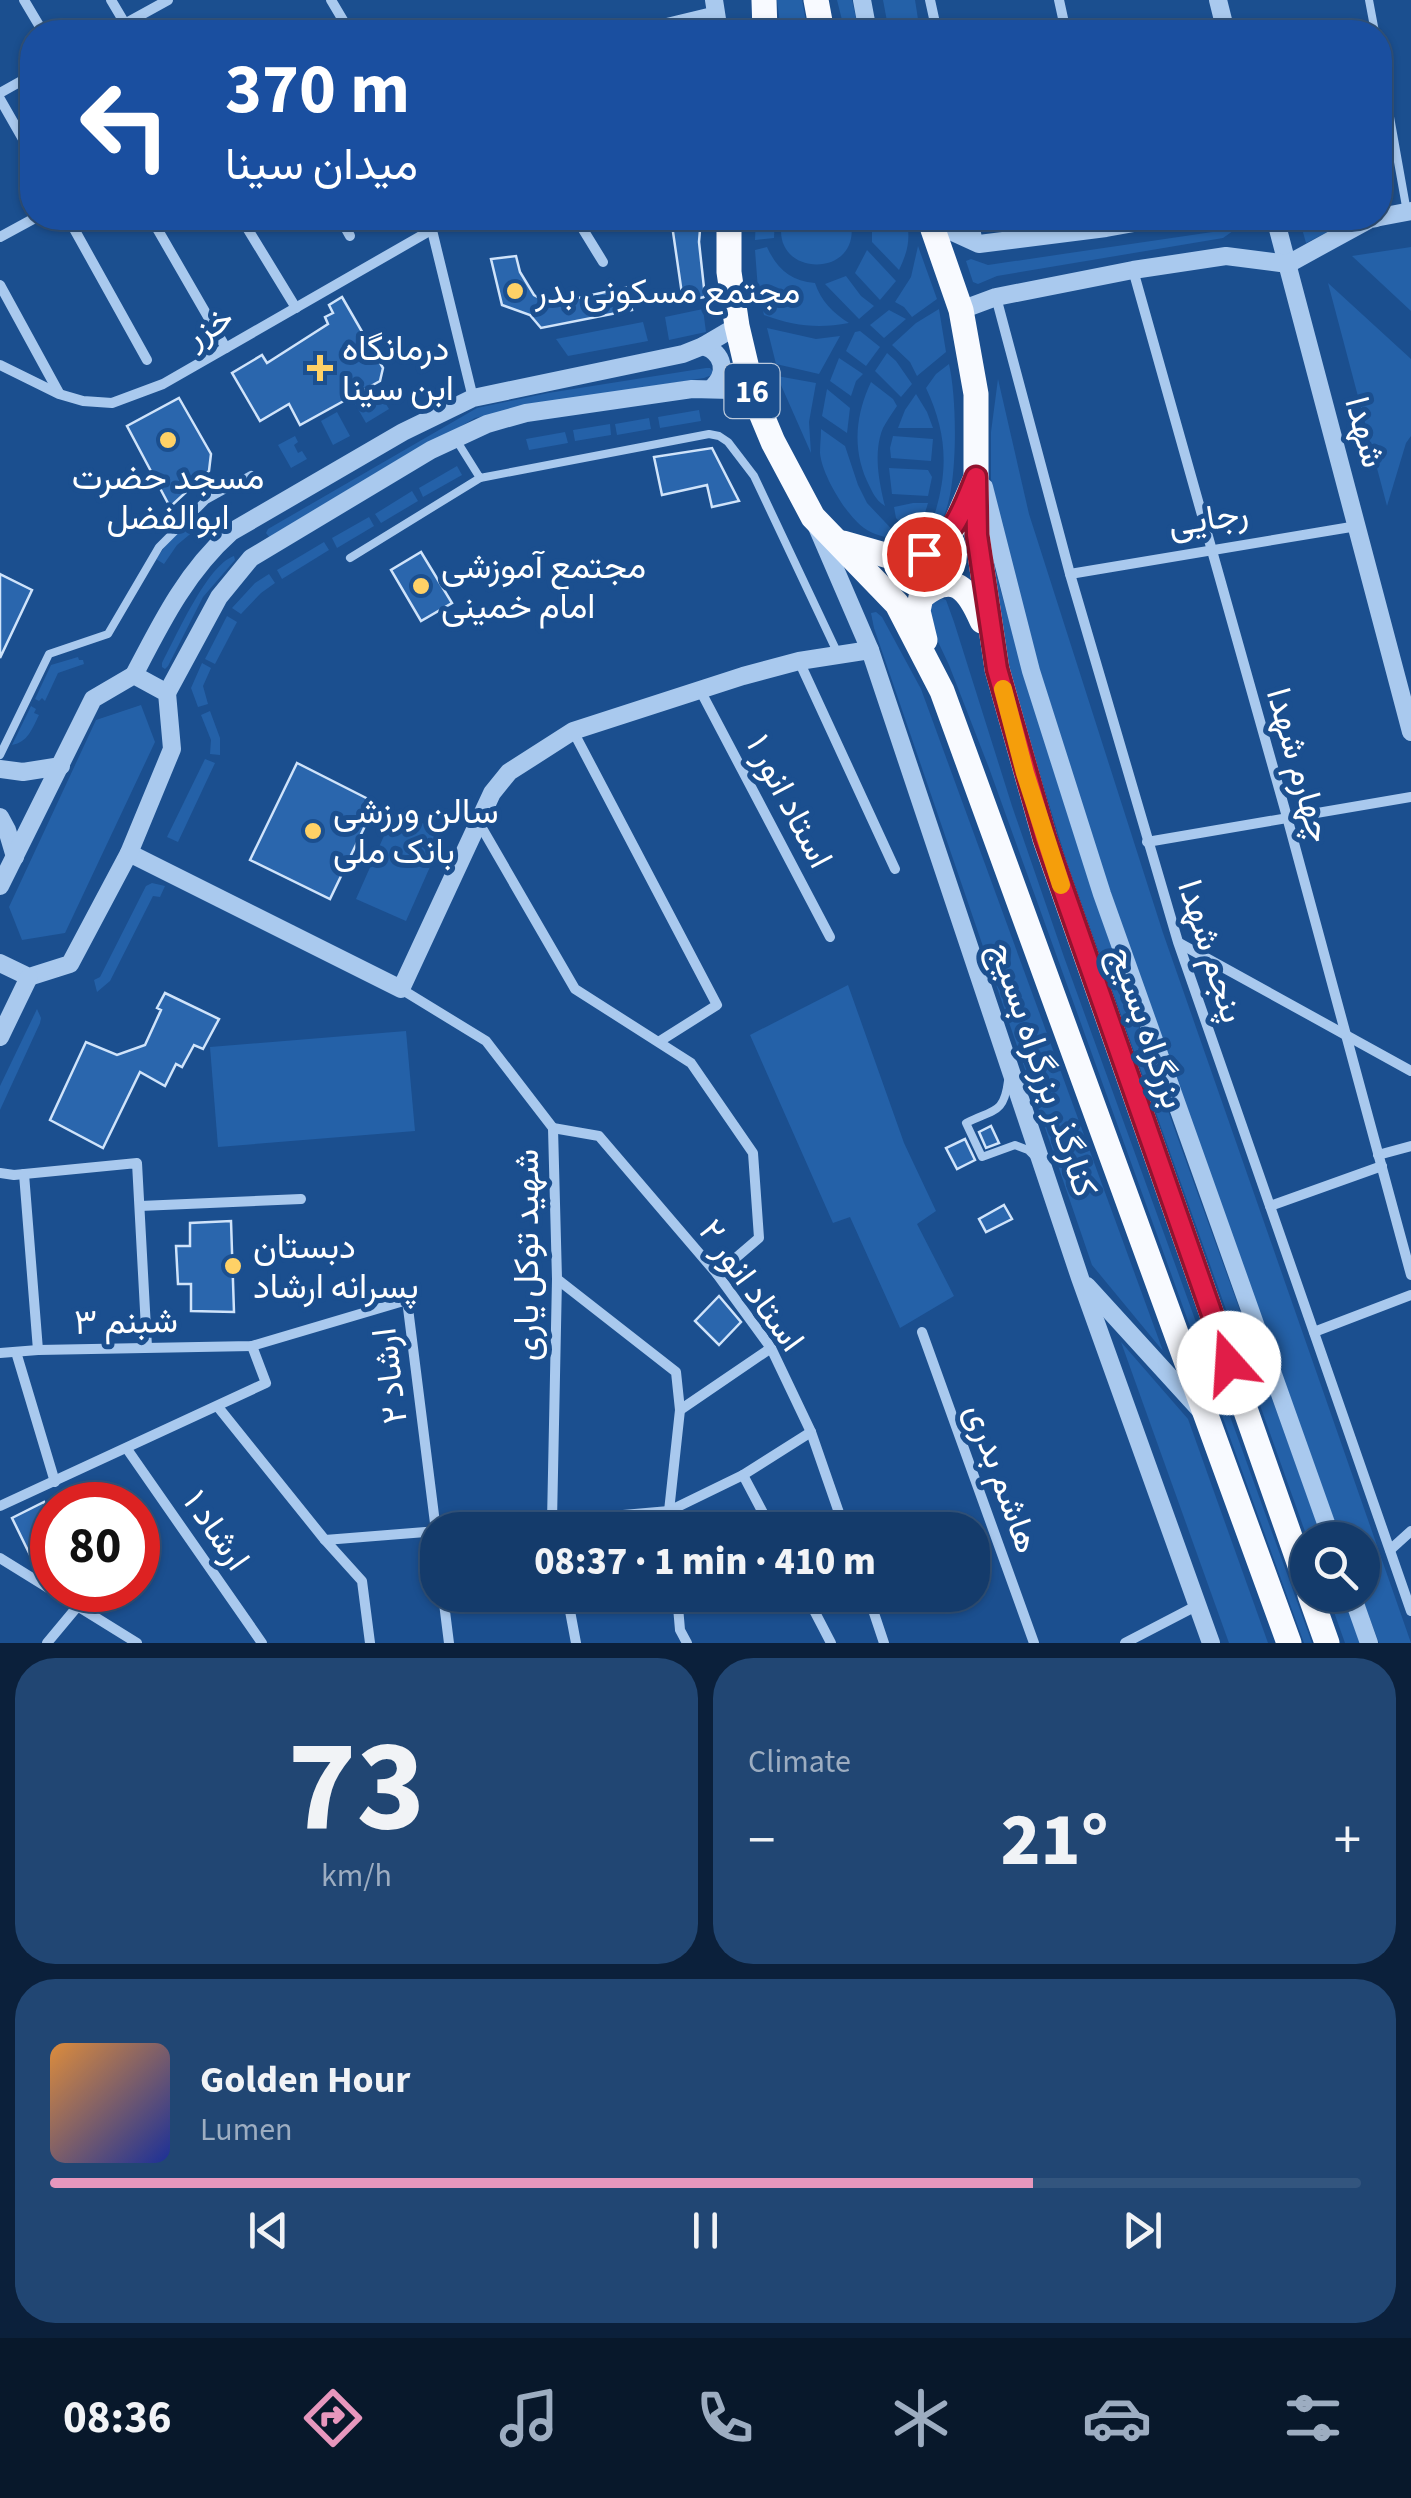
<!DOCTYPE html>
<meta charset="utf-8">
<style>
:root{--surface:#143b6b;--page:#214673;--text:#f1f3f6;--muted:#9dadc1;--line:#33557e;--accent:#e797bd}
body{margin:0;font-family:"Source Sans 3",Vazirmatn,sans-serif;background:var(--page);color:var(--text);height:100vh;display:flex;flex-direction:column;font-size:38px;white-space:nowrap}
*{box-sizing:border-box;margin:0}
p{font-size:32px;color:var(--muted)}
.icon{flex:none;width:55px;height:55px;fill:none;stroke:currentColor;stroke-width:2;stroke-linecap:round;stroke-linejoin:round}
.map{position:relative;height:1643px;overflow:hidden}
.panel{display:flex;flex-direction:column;gap:15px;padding:15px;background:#0b203b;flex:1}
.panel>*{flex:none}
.hud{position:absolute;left:20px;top:20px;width:1372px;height:210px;border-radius:40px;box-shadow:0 2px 8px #0004,0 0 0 2px var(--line);background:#1a4fa0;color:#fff;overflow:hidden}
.tools{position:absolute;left:1290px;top:1522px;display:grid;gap:20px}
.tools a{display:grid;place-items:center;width:90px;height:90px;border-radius:50%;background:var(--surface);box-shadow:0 2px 8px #0004,0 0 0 2px var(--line);font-size:50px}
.speed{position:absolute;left:30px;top:1482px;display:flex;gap:20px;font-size:50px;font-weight:700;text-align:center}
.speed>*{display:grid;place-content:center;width:130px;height:130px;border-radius:50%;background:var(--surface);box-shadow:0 2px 8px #0004,0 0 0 2px var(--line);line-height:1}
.speed .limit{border:15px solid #d22;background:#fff;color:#111}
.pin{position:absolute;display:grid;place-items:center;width:85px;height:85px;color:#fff;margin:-42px;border:5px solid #fff;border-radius:50%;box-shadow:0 2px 10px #0007}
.me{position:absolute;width:110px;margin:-55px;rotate:341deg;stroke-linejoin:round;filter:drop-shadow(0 0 8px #0008)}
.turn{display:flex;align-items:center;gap:35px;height:210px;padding:0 40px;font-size:45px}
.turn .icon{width:130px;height:130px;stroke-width:2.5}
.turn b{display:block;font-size:70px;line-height:85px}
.big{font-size:75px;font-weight:800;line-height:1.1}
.panel .card{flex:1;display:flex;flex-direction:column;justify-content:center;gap:15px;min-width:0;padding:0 35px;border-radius:40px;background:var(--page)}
.panel .dial{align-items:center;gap:0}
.dial b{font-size:130px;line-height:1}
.song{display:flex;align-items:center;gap:30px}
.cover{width:120px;height:120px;border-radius:15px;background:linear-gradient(135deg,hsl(30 70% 55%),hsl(230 70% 35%))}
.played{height:10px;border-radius:5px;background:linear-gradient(90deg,var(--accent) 75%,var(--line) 75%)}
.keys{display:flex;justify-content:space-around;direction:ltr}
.heat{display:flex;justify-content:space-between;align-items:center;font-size:55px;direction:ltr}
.panel .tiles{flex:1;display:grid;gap:15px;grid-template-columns:1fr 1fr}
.card:last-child{grid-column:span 2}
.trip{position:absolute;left:420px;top:1512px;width:570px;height:100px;border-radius:40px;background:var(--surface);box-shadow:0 2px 8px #0004,0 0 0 2px var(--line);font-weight:800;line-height:100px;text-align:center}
.tabs{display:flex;height:160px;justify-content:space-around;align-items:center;background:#08182b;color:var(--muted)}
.tabs .icon{width:70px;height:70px}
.tabs .selected{color:var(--accent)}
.tabs b{font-size:45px;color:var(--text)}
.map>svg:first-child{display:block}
</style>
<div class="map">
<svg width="1411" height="1643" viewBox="0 0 1411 1643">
<rect width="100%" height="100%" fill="#1b4f8f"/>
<!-- green -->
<g fill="#2461a8">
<path d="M777,0H802L806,22L803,32H781Z"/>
<path d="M837,0H852L859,32H845Z"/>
<path d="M883,0H915L920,32H889Z"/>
<path d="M756,218H775L774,238L755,240Z"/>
<path d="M783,218H850C866,281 766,279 783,218Z"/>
<path d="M872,218H906C911,238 908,251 899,270L872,242Z"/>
<path d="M1299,218H1335L1351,220L1306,243Z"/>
<path d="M1226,230L1233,231L1223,238L997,276L978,284L973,282L966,261L971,259L988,265Z"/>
<path d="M918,246L937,299L912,317L904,307L895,302L911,277Z"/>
<path d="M767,247C777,269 791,281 815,283C821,301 833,313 849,323C818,329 794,326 764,315L758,290L755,250Z"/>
<path d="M1411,247V311L1352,256Z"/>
<path d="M867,250L896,281L880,300L855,273Z"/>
<path d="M846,276L861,296L874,306L859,319L825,284Z"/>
<path d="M1328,283L1411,359V436L1406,443L1387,506Z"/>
<path d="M703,309L706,332L669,340L665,317Z"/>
<path d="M939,309L946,352L917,376L910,362L892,345L916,323Z"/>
<path d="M889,310L906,319L884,338L870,325Z"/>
<path d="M643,322L648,341L568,356L556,339Z"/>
<path d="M767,328L816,339L840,336L819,374L776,364Z"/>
<path d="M860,331L880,347L866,366L846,351L855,332Z"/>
<path d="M887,353L896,361L912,384L901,397L875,371Z"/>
<path d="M839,358L863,374L856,381L851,396L830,381Z"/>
<path d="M949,364C957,398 958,481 945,513C941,521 936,526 929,531C948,479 950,439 926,388L936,374Z"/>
<path d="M706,368H710L713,371L712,375L704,378L550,402L475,418L270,538L266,533L268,529L477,408L548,393Z"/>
<path d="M777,376L816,383L809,422L811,453Z"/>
<path d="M998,379L1029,514L1163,933L1411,1643H1379L1361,1595L1362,1540H1341L1097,856L1046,696L1008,558L991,479V432Z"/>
<path d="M871,382L893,399L897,406C892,413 887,421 883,428C873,452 879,482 885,506C875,500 872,491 867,481C852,447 856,414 871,382Z"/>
<path d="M376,388L389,409L366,423L354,402Z"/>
<path d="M827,389L850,408L847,433L822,416Z"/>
<path d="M916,394L927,412L933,428H898L905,410Z"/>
<path d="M699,410L701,421L660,428L658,417Z"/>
<path d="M337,412L350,436L333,445L321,421Z"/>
<path d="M649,418L651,429L617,435L615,424Z"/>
<path d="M610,424L611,435L575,441L573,430Z"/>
<path d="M821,429L845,446L858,485L867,503L902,540C889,538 875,536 864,528C846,515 822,475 820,453C820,445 821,437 821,429Z"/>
<path d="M565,432L568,443L529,450L526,439Z"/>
<path d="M295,436L298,442L294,445L298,453L302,451L307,459L291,468L278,445Z"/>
<path d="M893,436L933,439L931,461L891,458L890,448Z"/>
<path d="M457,466L462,475L423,497L419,488Z"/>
<path d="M889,468L928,470L932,477L928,496L892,494Z"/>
<path d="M412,491L418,501L381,523L375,514Z"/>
<path d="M913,503H928L922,523L913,537L896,518L894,507Z"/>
<path d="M369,517L374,526L337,548L332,538Z"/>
<path d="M189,523L195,530L177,545L164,564L156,559L171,538Z"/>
<path d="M324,542L329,550L282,579L277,570Z"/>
<path d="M955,542L958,571C930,568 915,572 903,598L893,588L891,579L893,576C919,573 938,561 955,542Z"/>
<path d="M988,544C1078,882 1205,1210 1323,1540H1308L1067,863L1006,663Z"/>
<path d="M234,556L235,560L203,597L168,666L165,669L162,667V663C176,637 207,565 234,556Z"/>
<path d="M269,574L275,583L261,593L241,614L232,608L255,583Z"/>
<path d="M937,596L946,600L954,622L1012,806L1064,957L1312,1643H1304L989,768L949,665L924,612Z"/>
<path d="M876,612L882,617L921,689L1163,1351L1092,1265L874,628L871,613Z"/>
<path d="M227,616L237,622L215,664L205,659Z"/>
<path d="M78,657L79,660H83L84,664L58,673L45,701L42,698L39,701L35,699L51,665Z"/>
<path d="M202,663L211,668L203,686L208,704L198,707L191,688Z"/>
<path d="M141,705L155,742L65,933L22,940L9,907L96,720Z"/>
<path d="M31,706L36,709L34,713L39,715C32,729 28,742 12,745Z"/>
<path d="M210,711L220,738V755L210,754L211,740L201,715Z"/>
<path d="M205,759L215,763L178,842L167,837Z"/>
<path d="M395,811L445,833L406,921L356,899Z"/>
<path d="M152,883L165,886L160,897L153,896L110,981L97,992L94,980L100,977L146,886Z"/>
<path d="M848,985L904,1143L936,1211L917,1224L954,1296L900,1328L850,1217L833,1223L750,1035Z"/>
<path d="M37,1009L41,1018L40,1023L0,1110V1086Z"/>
<path d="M406,1031L415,1131L218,1147L210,1047Z"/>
<path d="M1121,1342L1188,1419L1268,1643H1229Z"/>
<path d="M1328,1595H1343L1360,1643H1345Z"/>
</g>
<!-- building -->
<g fill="#2a66ad" stroke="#cfe3fa" stroke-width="2.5">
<path d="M685,218H701L699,242L705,297L683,301L672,225Z"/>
<path d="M516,256L520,272L534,295L551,304L628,287L632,310L541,328L530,315L502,305L491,259Z"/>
<path d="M342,297L383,368L380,381L300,425L289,404L260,421L232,373L262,355L267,363L328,324L325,317L333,313L329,305Z"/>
<path d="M179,398L211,454L209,471L170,507L127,426Z"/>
<path d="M712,448L739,501L712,507L707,485L662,495L654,457Z"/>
<path d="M421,552L452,603L421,621L391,570Z"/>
<path d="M0,574L32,590L0,658Z"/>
<path d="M297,763L376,803L330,899L250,860Z"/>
<path d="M165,993L219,1019L203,1049L194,1045L182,1067L176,1064L165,1086L140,1072L103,1148L50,1120L86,1042L117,1055L145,1045L161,1010L157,1008Z"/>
<path d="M991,1126L999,1143L986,1148L979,1132Z"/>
<path d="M965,1139L975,1160L957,1169L946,1148Z"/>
<path d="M1004,1205L1012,1219L986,1232L979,1219Z"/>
<path d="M231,1221L234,1312L191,1311V1284H178L176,1246H190V1223Z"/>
<path d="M719,1296L741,1322L719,1345L695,1321Z"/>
<path d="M44,1502L52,1520V1551L33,1561L12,1518Z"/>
</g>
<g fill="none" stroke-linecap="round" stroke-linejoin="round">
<!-- service -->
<g stroke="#a9c9ee" stroke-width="8">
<path d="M1369,0L1375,32"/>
<path d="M1380,61L1407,212"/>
<path d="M455,438L480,478L709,434L719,436L728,442L754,476L838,654"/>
<path d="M350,558L480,478"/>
<path d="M0,755L49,654L108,634L159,547L206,500L251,475"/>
<path d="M1008,1081C1004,1114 994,1109 966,1123L982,1157L1015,1145L1028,1150L1034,1156"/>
</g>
<!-- minor -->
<g stroke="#a9c9ee" stroke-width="10">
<path d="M24,0L43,32"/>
<path d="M111,0L130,32"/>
<path d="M331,0L350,32"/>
<path d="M930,0L937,32"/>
<path d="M1059,0L1066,32"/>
<path d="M237,29L239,32"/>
<path d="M110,32L168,0"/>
<path d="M629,32L716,11"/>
<path d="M0,93L32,75"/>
<path d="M0,99L32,155"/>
<path d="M68,218L147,360"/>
<path d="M151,218L226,348"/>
<path d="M241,218L296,308"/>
<path d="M340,218L350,236"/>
<path d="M429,218L473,398"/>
<path d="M576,218L603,262"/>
<path d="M973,218L978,243"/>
<path d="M0,237L35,218"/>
<path d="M1133,270L1287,817L1411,1275"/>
<path d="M0,285L59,393"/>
<path d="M996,297L1070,574L1178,942L1411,1611"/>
<path d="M0,365L59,394L83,401L112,403L163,384L433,229"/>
<path d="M1070,574L1357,526"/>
<path d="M799,661L895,869"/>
<path d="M700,690L830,937"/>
<path d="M573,731L717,1005L660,1041"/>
<path d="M479,823L575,989L691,1063L753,1153L759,1238L717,1274"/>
<path d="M1147,842L1411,797"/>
<path d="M1179,943L1411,1071"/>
<path d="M401,989L486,1041L553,1128L557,1279L552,1521L554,1530"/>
<path d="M553,1128L599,1136L717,1274L771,1348L811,1432L845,1530"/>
<path d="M1378,1155L1411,1146"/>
<path d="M0,1173L14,1175L137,1163L147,1347"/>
<path d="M24,1174L38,1350"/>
<path d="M140,1206L301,1199"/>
<path d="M1270,1206L1382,1166"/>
<path d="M557,1279L676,1372L680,1410L669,1511L671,1530"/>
<path d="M922,1332L1034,1643"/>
<path d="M1314,1332L1411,1295"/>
<path d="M16,1352L55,1482"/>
<path d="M0,1353L38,1350L252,1346L407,1300L438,1547"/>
<path d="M218,1407L325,1540L362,1581L370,1643"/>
<path d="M680,1410L771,1348"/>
<path d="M127,1449L262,1643"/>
<path d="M743,1475L772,1530"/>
<path d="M0,1506L266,1383L252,1346"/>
<path d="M449,1530L669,1511L743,1475L811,1432"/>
<path d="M325,1540L438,1531"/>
<path d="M1390,1550L1411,1531"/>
<path d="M0,1558L137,1643"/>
<path d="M443,1595L449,1643"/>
<path d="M567,1595L576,1643"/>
<path d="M677,1595L680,1630L687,1643"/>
<path d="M806,1595L831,1643"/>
<path d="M868,1595L884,1643"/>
<path d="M47,1643L77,1607"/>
<path d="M1125,1643L1198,1605"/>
</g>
<!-- tertiary -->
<g stroke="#a9c9ee" stroke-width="18">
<path d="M714,0L719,32"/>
<path d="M862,0L868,32"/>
<path d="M1218,0L1226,32"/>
<path d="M1380,217L1411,211"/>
<path d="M1275,218L1411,732"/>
<path d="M931,222L979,244L1106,228L1162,218"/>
<path d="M961,310L996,297L1133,270L1226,256L1288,264L1370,219L1376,218"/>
<path d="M703,346C724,353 728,373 712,388"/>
<path d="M984,487L1031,671L1102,894L1332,1540"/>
<path d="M817,527L870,650L1080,1278L1211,1643"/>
<path d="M134,675C161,623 186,572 231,532L403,432L473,398L683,354L703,346L737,326"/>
<path d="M167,693L219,597L251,558L431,450L487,424L526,413L692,389L731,390L753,394"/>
<path d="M0,769L23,772L61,766"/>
<path d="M0,817L7,830L15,857"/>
<path d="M129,853L401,989L492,793L509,772L573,731L743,676L799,661L870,650"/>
<path d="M0,886L93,699L134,675L167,693L172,749L129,853L70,964L29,977L0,963"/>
<path d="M0,1037L29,977"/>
<path d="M1087,1286L1201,1411"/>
<path d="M1352,1595L1369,1643"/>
</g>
<!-- trunk -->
<g stroke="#f8faff" stroke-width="25">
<path d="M764,0L765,32"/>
<path d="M816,0L822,32"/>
<path d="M729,218V272L737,326L753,394L773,442L813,517L897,604L942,691L1289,1643"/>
<path d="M976,477L977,535L997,669L1045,839L1308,1588"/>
<path d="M843,543L899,559L924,554L943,543L955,525L976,477V394L961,310L929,218"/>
<path d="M925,640L918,611L921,597C954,570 968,589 982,621"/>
<path d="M1310,1595L1327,1643"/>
</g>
</g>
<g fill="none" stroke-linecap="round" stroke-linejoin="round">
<defs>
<path id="route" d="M924,554C955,535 963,509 976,477L977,535L997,669L1045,838L1229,1363"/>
</defs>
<!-- route casing -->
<use href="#route" stroke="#92132f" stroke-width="25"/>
<!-- route -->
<use href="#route" stroke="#e11d48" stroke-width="18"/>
<!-- slow -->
<path stroke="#f59e0b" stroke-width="18" d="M1003,689L1025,773L1061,885"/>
</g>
<!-- markers -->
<g fill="#ffd166" stroke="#1b4f8f" stroke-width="4">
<circle cx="515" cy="291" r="10"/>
<path d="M315 353h10v10h10v10h-10v10h-10v-10h-10v-10h10z"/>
<circle cx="168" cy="440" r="10"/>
<circle cx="421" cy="586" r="10"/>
<circle cx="313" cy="831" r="10"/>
<circle cx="233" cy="1266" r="10"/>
</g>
<g text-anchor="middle" stroke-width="10" stroke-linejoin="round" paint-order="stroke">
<!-- shield labels -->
<rect fill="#1b4f8f" stroke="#bbcadd" stroke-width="2.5" x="724.5" y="364" width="55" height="54" rx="8"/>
<g font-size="32" font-weight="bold" fill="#fff">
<text x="752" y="402">16</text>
</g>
<!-- poi labels -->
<g font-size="35" fill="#fff" stroke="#1b4f8f" text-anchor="start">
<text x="535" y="303">مجتمع مسکونی بدر</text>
<text x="342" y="360">درمانگاه<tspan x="342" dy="40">ابن سینا</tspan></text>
<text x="168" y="489" text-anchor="middle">مسجد حضرت<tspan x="168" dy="40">ابوالفضل</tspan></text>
<text x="441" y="578">مجتمع آموزشی<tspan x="441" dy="40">امام خمینی</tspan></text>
<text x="333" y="823">سالن ورزشی<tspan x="333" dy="40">بانک ملی</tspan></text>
<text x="253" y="1258">دبستان<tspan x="253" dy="40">پسرانه ارشاد</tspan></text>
</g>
<!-- street labels -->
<g font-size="35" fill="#fff" stroke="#1b4f8f">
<text transform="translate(209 326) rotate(-30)" y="12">خزر</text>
<text transform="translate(1366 432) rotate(75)" y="12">شهدا</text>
<text transform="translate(1208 518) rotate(-9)" y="12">رجایی</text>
<text transform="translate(1300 765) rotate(74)" y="12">چهارم شهدا</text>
<text transform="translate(790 801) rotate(62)" y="12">استاد انور ۱</text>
<text transform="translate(1212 951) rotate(72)" y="12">پنجم شهدا</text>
<text transform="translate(1148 1027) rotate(71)" y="12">بزرگراه بسیج</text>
<text transform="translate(1044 1069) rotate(71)" y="12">کنارگذر بزرگراه بسیج</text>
<text transform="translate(526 1255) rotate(-90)" y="12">شهید توکل یاری</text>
<text transform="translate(752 1285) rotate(54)" y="12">استاد انور ۲</text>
<text transform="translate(126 1321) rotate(-1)" y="12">شبنم ۳</text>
<text transform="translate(389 1376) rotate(-97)" y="12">ارشاد ۲</text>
<text transform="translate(1003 1478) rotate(70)" y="12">هاشم بدری</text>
<text transform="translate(217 1530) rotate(55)" y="12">ارشاد ۱</text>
</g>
</g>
</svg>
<div class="tools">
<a><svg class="icon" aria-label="search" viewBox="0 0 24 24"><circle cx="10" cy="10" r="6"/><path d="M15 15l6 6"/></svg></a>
</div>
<div class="speed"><div class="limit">80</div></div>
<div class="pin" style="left:924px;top:554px;background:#d93025"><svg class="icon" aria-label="arrive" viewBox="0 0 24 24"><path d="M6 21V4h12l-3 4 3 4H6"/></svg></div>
<svg class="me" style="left:1229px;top:1363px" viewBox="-20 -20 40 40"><circle r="19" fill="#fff"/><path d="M0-13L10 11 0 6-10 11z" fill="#e11d48"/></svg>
<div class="trip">08:37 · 1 min · 410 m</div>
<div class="hud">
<div class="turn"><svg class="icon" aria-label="left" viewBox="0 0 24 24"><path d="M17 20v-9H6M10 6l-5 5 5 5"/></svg><div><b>370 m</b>میدان سینا</div></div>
</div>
</div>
<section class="panel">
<div class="tiles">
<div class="card dial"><b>73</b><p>km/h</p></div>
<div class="card"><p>Climate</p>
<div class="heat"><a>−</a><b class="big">21°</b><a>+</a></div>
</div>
<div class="card">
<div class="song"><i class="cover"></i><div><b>Golden Hour</b><p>Lumen</p></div></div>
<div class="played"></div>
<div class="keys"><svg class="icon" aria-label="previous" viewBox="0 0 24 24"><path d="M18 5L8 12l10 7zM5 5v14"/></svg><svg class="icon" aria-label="pause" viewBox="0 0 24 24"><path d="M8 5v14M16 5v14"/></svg><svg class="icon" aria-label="next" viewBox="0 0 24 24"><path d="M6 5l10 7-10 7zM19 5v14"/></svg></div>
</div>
</div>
</section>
<nav class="tabs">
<b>08:36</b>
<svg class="icon selected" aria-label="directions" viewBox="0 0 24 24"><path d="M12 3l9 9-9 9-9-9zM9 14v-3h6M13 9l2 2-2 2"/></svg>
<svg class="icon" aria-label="music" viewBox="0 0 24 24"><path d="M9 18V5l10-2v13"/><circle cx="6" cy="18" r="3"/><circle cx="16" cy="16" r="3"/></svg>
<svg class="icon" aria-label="phone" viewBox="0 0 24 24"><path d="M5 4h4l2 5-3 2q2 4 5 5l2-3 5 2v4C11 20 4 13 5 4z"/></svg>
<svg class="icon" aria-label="climate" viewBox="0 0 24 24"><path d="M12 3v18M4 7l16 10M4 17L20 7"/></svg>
<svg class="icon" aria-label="car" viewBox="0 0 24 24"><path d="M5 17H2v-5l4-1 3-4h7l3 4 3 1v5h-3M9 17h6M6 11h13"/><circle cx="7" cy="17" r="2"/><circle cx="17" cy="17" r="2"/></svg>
<svg class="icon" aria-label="filters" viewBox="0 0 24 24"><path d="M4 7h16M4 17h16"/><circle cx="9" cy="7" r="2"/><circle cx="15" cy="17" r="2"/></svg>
</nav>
